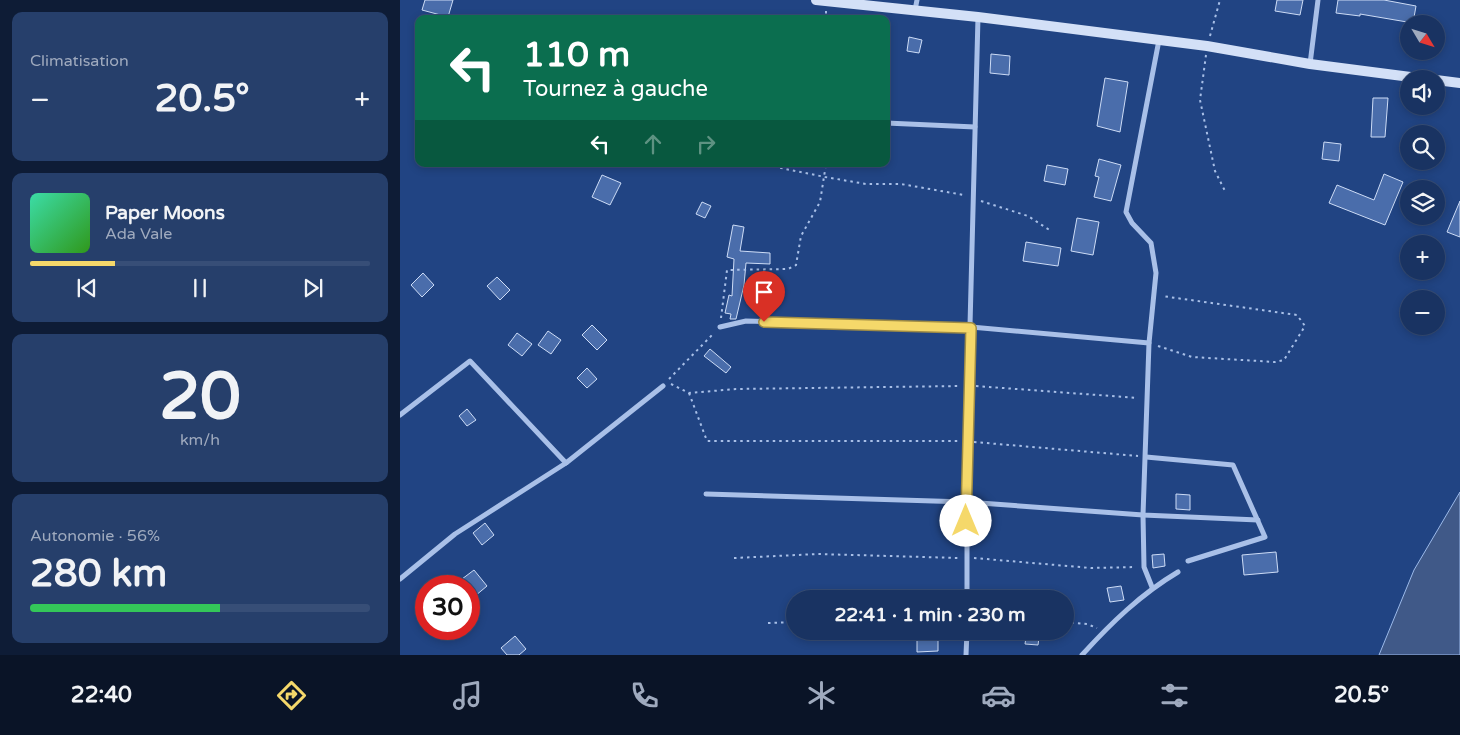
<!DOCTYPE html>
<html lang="fr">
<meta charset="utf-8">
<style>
:root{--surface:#193362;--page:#263f6b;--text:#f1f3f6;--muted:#9faabe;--line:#374e77;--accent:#f5d86a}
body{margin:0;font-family:"Varela Round",sans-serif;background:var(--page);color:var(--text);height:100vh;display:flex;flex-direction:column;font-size:19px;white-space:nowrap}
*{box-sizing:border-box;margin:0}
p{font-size:16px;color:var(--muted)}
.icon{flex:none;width:28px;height:28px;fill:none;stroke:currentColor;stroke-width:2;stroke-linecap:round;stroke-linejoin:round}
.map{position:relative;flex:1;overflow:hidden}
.panel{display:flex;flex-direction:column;gap:12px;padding:12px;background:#0e1c36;width:400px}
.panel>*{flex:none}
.guide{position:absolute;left:15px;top:15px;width:475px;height:152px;border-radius:10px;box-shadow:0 2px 8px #0003,0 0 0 1px var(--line);background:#0b6e4f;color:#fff;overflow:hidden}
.needle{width:32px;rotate:128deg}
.tools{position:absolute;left:1000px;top:15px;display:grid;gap:10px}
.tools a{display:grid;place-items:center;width:45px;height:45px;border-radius:50%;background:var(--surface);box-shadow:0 2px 8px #0003,0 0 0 1px var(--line);font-size:25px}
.speed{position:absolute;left:15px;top:575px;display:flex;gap:10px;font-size:25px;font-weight:700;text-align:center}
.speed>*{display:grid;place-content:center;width:65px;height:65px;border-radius:50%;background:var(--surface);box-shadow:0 2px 8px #0003,0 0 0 1px var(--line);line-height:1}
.speed .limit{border:8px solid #d22;background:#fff;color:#111}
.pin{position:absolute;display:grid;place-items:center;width:42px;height:42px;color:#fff;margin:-51px -21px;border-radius:50% 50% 50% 0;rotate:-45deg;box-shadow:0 0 5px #0007}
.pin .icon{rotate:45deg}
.me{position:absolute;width:55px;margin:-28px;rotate:0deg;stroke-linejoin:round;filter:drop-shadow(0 0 4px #0008)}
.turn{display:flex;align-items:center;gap:18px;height:105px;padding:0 25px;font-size:22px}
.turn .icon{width:65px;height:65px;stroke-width:2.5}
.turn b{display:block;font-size:35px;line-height:42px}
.lanes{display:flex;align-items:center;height:48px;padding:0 25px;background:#0003;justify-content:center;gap:25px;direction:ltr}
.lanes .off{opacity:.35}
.big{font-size:38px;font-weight:800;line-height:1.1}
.panel .widget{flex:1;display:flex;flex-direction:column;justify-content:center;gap:8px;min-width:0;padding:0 18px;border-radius:10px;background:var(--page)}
.panel .dial{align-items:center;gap:0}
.dial b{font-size:65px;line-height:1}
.song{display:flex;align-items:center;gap:15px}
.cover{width:60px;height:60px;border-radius:8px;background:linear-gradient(135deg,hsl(160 70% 55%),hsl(110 70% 35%))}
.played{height:5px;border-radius:2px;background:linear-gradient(90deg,var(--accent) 25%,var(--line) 25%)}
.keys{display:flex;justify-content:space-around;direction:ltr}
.heat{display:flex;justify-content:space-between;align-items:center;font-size:28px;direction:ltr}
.charge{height:8px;border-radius:4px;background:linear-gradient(90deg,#34c759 56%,var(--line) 0)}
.trip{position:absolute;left:386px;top:590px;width:288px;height:50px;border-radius:25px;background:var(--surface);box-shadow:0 2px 8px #0003,0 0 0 1px var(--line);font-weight:800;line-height:50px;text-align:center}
.tabs{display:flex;height:80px;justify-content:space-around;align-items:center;background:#0a1427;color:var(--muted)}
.tabs .icon{width:35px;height:35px}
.tabs .selected{color:var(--accent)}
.tabs b{font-size:22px;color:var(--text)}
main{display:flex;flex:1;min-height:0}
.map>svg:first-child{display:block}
</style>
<main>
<section class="panel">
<div class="widget"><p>Climatisation</p>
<div class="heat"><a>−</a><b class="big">20.5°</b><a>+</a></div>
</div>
<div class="widget">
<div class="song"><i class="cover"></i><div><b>Paper Moons</b><p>Ada Vale</p></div></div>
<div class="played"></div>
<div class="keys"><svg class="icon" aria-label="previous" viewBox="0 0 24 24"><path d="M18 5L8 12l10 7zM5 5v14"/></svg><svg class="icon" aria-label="pause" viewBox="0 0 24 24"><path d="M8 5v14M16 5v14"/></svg><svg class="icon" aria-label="next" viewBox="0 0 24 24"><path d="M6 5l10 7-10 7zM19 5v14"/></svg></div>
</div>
<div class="widget dial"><b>20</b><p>km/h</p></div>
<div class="widget"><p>Autonomie · 56%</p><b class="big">280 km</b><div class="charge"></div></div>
</section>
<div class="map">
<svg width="1060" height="655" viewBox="0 0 1060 655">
<rect width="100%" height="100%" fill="#214483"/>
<!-- water -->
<path fill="#405988" stroke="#9cbaea" d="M1060,492V655H979L1014,570Z"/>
<!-- building -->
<g fill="#4a6dab" stroke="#cddcf6">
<path d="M25,0H53L48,17L22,10Z"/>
<path d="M877,0H903L900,15L875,11Z"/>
<path d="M938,0H984L1016,6L1013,23L960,14V16L936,13Z"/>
<path d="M509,37L522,40L519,53L507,51Z"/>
<path d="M591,54L610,56L609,75L590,73Z"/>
<path d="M705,78L728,82L720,132L697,126Z"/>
<path d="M973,98H988L985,137H971Z"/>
<path d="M924,142L941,144L939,161L922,159Z"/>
<path d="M699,159L721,165L711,201L694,197L699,177L695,176Z"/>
<path d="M647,165L668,169L665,185L644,181Z"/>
<path d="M984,174L1003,182L985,225L929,203L937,185L974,200Z"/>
<path d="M202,175L221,183L210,205L192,197Z"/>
<path d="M1060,201V237L1047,232Z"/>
<path d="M302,202L311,206L305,218L296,214Z"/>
<path d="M677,218L699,222L693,255L671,251Z"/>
<path d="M333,225L344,227L340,251L370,253V264L346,263L344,285L336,319H330L331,314L325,313L329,295L332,296L334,259L327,257Z"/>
<path d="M626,242L661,248L658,266L623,261Z"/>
<path d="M23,273L34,285L22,297L11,285Z"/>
<path d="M97,277L110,290L100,300L87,286Z"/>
<path d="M192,325L207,340L197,350L182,335Z"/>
<path d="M148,331L161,340L151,354L138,345Z"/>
<path d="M117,333L132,344L122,356L108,345Z"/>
<path d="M310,349L331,367L326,373L304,356Z"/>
<path d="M187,368L197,379L187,388L177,378Z"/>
<path d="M67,409L76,420L67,426L59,416Z"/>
<path d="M776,494L790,495V510L776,509Z"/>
<path d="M85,523L94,535L82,545L73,533Z"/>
<path d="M876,552L878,572L844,575L842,555Z"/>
<path d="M764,554L765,566L753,568L752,555Z"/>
<path d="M74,570L87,586L75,596L62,579Z"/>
<path d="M721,586L724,600L710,602L707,588Z"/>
<path d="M627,631H640L638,645L625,644Z"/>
<path d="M115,636L126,649L119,655H107L101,648Z"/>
<path d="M517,640H538V651L517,652Z"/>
</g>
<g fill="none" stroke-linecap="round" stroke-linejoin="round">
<!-- path -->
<g stroke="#a9c0e8" stroke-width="2" stroke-dasharray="2.5 4" stroke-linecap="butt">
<path d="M426,11V19"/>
<path d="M810,36L820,0"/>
<path d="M806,55L800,100L815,171L826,193"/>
<path d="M361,164L425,177L466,184H501L564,195"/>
<path d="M581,201L628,216L651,231"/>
<path d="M321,318L327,270L388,269L396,265L401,236L420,202L426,164"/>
<path d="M758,346L792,357L875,362L884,360L905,326L897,315L762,296"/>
<path d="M269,379L314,333"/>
<path d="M271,384L289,393L336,389L561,386"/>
<path d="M576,386L738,398"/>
<path d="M289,393L307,441H559"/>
<path d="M574,442L738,456"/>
<path d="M334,558L418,554L559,558"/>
<path d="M574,558L691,568L736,567"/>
<path d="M665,622L687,624L697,628"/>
<path d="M368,623L395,622"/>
</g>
<!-- minor -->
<g stroke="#a9c0e8" stroke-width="5">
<path d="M515,10L517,0"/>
<path d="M910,64L918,0"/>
<path d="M486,123L575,127"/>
<path d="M320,327L346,321L571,327L749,343"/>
<path d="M0,415L70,361L166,463"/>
<path d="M746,457L833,465L865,537L788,561"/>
<path d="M306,494L566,502L743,515L858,520"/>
<path d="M0,579L55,534L166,463L263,386"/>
<path d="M752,587L744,567L743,515L749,343L756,273L751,243L732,223L726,212L759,40"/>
<path d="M567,599V441L578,17"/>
<path d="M566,655L567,631"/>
<path d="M682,655C711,623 741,594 778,572"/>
</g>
<!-- secondary -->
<g stroke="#d3e0f7" stroke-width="10">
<path d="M416,0L578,17L807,46L910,64L1026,79"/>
<path d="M1036,80L1060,83"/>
</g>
</g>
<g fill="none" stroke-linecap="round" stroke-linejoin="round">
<defs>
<path id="route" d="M364,322L571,328L566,521"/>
</defs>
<!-- route casing -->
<use href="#route" stroke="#9f8c45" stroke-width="12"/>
<!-- route -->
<use href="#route" stroke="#f5d86a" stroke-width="9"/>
</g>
</svg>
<div class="tools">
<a><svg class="needle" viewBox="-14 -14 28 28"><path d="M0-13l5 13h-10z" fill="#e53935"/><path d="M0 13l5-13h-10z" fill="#9faabe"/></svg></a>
<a><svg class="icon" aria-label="sound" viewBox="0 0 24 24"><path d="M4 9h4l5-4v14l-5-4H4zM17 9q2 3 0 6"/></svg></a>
<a><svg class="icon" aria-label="search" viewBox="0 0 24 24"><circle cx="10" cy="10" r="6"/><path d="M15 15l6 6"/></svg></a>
<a><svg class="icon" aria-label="layers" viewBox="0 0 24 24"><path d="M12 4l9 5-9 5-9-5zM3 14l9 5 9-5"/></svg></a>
<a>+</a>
<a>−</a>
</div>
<div class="speed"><div class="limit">30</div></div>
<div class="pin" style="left:364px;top:322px;background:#d93025"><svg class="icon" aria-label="arrive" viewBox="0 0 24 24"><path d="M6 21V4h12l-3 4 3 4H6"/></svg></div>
<svg class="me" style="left:566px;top:521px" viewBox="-20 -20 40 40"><circle r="19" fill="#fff"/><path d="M0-13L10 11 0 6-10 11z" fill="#f5d86a"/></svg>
<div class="trip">22:41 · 1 min · 230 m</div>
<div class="guide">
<div class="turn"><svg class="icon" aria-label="left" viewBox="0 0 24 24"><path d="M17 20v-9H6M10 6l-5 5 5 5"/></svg><div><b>110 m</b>Tournez à gauche</div></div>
<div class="lanes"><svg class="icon" aria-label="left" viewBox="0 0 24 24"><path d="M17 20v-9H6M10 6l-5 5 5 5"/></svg><svg class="icon off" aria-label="ahead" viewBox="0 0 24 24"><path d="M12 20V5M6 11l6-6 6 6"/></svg><svg class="icon off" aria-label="right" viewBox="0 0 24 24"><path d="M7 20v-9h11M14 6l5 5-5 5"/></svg></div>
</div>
</div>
</main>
<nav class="tabs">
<b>22:40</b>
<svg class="icon selected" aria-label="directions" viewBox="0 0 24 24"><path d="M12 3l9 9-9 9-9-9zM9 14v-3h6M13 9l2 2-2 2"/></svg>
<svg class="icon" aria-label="music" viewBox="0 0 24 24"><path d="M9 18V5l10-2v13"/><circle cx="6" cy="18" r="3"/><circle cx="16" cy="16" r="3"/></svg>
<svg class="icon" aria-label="phone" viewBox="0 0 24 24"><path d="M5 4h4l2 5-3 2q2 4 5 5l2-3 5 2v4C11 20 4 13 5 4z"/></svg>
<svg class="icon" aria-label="climate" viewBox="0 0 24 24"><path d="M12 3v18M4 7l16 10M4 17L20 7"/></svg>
<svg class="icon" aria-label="car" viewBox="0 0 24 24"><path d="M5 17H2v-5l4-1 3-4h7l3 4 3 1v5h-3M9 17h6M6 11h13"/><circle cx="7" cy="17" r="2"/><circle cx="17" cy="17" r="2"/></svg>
<svg class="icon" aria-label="filters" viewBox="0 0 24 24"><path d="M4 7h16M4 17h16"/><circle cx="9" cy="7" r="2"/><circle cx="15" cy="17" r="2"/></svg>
<b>20.5°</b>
</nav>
